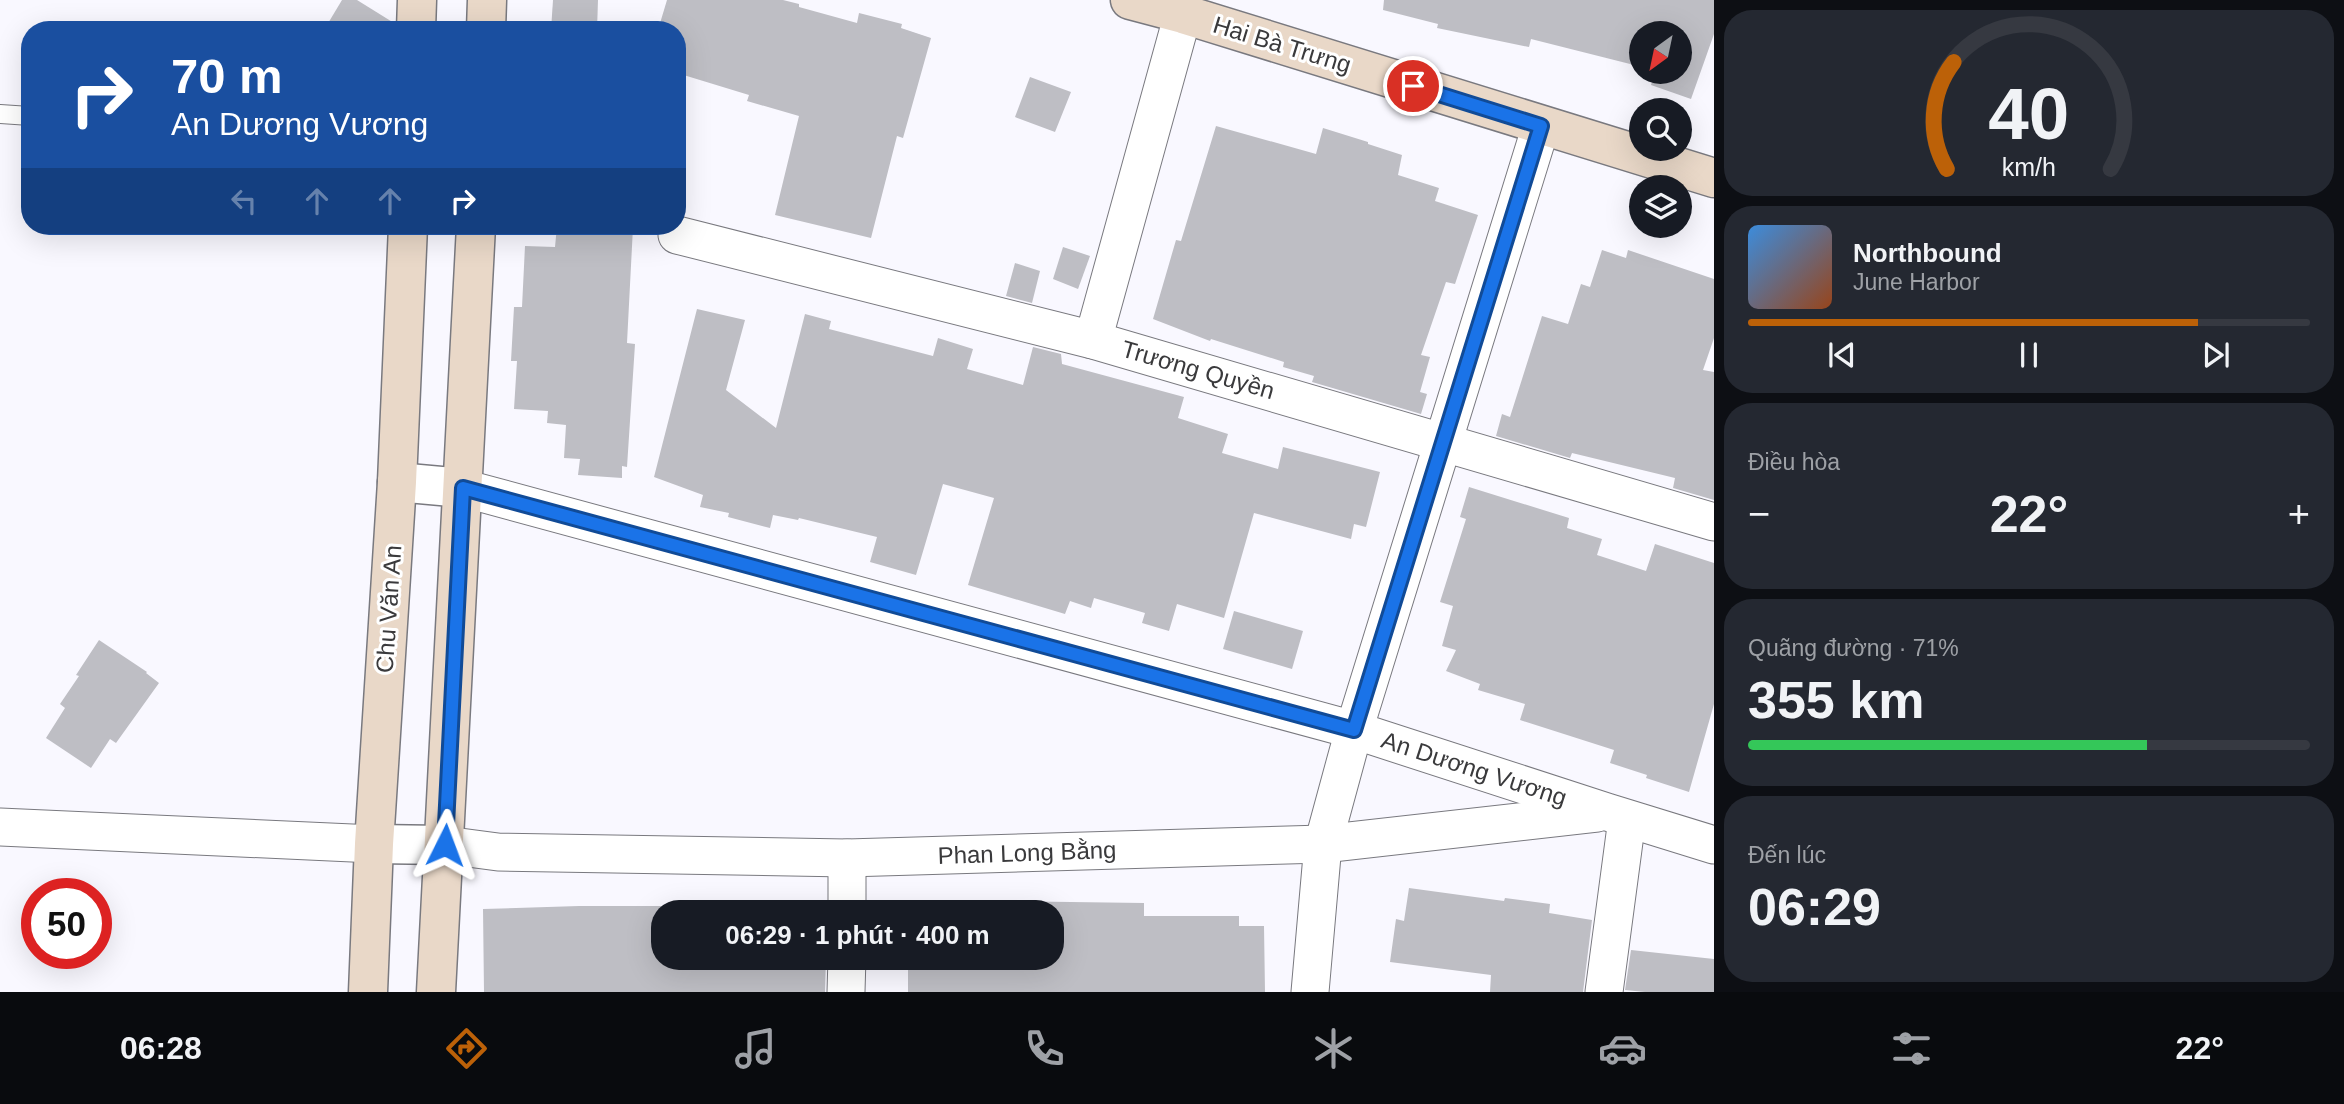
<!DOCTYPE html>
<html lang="vi">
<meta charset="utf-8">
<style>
:root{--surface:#171b24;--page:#242831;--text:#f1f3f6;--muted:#9ea1a6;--line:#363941;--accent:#bc6108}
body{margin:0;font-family:Arial,sans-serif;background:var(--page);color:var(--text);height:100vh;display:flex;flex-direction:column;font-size:26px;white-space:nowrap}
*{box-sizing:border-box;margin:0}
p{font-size:23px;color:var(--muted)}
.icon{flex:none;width:38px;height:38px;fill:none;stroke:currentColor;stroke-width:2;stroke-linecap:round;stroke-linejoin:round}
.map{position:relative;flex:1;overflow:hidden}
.side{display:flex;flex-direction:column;gap:10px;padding:10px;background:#0d0f14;width:630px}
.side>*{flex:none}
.banner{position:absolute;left:21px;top:21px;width:665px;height:214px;border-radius:28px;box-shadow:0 7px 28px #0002;background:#1a4fa0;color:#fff;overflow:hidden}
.needle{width:46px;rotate:213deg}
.controls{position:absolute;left:1629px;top:21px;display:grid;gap:14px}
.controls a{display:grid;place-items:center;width:63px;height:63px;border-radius:50%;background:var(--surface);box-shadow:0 7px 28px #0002;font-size:35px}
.speed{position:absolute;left:21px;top:878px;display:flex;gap:14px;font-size:35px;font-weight:700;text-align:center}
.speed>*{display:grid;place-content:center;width:91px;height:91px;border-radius:50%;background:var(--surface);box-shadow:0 7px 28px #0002;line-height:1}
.speed .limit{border:10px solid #d22;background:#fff;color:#111}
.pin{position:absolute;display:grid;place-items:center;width:60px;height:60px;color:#fff;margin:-30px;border:4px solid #fff;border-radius:50%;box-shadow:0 2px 7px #0007}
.me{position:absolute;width:77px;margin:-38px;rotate:3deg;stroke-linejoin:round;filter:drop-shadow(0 0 5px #0008)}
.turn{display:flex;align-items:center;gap:24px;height:147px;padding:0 35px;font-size:32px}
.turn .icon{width:91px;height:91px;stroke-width:2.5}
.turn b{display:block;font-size:49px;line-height:60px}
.lanes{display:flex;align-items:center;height:66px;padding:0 35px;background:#0003;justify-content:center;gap:35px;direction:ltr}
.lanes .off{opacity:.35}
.big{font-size:52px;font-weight:800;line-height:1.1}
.side .tile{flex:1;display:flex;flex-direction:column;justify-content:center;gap:10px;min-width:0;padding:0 24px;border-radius:28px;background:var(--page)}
.side .dial{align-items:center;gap:0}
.dial svg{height:182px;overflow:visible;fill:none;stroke:var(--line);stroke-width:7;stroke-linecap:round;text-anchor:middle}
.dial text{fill:var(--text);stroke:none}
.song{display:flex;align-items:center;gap:21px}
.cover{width:84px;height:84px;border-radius:10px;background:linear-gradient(135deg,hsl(210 70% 55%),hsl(20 70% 35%))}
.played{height:7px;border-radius:4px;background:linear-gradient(90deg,var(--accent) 80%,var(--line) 80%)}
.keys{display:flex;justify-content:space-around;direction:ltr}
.heat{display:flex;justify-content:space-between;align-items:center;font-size:38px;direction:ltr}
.charge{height:10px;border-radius:5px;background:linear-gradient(90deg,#34c759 71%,var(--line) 0)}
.trip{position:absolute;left:651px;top:900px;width:413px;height:70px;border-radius:28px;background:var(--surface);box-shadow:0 7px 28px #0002;font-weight:800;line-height:70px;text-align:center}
.tab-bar{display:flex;height:112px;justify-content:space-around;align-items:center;background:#090b0e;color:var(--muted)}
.tab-bar .icon{width:49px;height:49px}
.tab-bar .selected{color:var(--accent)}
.tab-bar b{font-size:32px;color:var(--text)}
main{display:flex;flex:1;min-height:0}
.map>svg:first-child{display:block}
</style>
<main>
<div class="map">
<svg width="1714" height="992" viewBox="0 0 1714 992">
<rect width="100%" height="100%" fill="#f9f8ff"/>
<!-- building -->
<g fill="#bebec4">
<path d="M342,0H357L394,23V30H324Z"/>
<path d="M553,0H598L597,30H551Z"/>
<path d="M667,0H783L799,4V7L857,23L859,13L902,24L901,28L931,38L903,138L897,136L871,238L775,215L799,116L747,101L749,95L677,73V30H658Z"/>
<path d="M1384,0H1714V34L1691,99L1651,85L1655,72H1680V33H1642V67L1531,39L1529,47L1437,28L1438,24L1383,10Z"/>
<path d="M1030,77L1071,92L1055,132L1015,117Z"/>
<path d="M1216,126L1316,154L1323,128L1368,142V144L1402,155L1398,175L1439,188L1435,201L1478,215L1455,284L1446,282L1421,355L1430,357L1420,392L1427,394L1421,414L1312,382L1314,376L1283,367L1284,362L1211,339L1210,341L1153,319L1176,240L1181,241Z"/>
<path d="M557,226L633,227L627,343L635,344L627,467L622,466V478L578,475L580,459L564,458L566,425L547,423L548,411L514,409L517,361H511L514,307H522L525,246L555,247Z"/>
<path d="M1063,247L1090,256L1078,289L1053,279Z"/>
<path d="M1602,250L1626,258L1628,250L1714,279V338L1703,370L1714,372V500L1673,488L1675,478L1572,453L1570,458L1496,436L1502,414L1510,417L1542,316L1568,324L1581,284L1590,287Z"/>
<path d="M1015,263L1040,271L1032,303L1006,296Z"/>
<path d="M697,309L745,320L726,390L776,428L805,314L831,321L829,329L933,356L938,338L973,349L967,369L1023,385L1033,347L1061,354L1062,364L1184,397L1178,418L1228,434L1222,453L1278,469L1283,447L1380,472L1366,527L1354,524L1351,539L1254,513L1224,618L1177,604L1169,631L1142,623L1145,613L1094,598L1091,608L1070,601L1065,614L968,585L994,498L943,484L916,575L870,562L877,537L799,518L798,520L773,515L770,528L728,517L729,513L700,507L703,495L654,477Z"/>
<path d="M1469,487L1569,518L1567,528L1602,539L1597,555L1646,571L1655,544L1714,563V704L1689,792L1646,778L1647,775L1610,763L1614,750L1520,720L1525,704L1478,690L1480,684L1446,671L1456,650L1442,646L1453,606L1440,602L1466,519L1460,517Z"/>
<path d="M1234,611L1303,631L1292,669L1223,649Z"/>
<path d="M99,640L147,672L146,673L159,683L116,743L110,739L91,768L46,738L65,708L60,704L79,676L76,675Z"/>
<path d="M1409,888L1504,901L1505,898L1550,904L1549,913L1592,920L1583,992H1490L1491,975L1390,962L1396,919L1404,921Z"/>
<path d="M909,900L1144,903V916H1239V926H1264L1265,992H908V957H1052V912H908Z"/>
<path d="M579,906H826V912H663V957H826L825,992H484L483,909Z"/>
<path d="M1631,950L1714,959V992H1645L1625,990Z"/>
</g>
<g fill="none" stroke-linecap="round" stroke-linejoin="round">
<defs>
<path id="service" d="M0,114L30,116"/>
<g id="minor">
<path d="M677,235L1093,340L1714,522"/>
<path d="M1093,340L1183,14"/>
<path d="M463,488L1354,730L1607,812L1714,845"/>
<path d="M0,827L374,844"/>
<path d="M445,845L498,852L847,858L1323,844L1597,813"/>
<path d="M847,912V858"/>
<path d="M846,992L847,957"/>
<path d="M1310,992L1323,844L1354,730L1541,126"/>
<path d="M1604,992L1627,819"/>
</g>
<g id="tertiary">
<path d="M397,482L463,488"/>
<path d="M374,844L445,845"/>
</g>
<g id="secondary">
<path d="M1130,0L1183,14L1714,178"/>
<path d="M416,30L417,0"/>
<path d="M486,30L487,0"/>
<path d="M368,992L374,844L397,482L408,226"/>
<path d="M436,992L476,226"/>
</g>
</defs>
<!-- service casing -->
<use href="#service" stroke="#79797f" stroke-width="20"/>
<!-- minor casing -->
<use href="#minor" stroke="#79797f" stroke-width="39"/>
<!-- tertiary casing -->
<use href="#tertiary" stroke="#79797f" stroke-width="41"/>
<!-- secondary casing -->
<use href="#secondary" stroke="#79797f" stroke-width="41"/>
<!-- service -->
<use href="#service" stroke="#fff" stroke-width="18"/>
<!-- minor -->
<use href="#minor" stroke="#fff" stroke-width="37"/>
<!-- tertiary -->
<use href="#tertiary" stroke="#fff" stroke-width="38"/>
<!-- secondary -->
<use href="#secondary" stroke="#e9d8c8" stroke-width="38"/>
</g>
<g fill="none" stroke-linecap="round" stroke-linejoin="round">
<defs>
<path id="route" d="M445,845L463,488L1354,730L1541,126L1413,86"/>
</defs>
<!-- route casing -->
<use href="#route" stroke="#114b97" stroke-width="18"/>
<!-- route -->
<use href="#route" stroke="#1a73e8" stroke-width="12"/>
</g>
<g text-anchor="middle" stroke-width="6" stroke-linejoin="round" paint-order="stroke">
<!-- street labels -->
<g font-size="24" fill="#3a3a3c" stroke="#fff">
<text transform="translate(1282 45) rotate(17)" y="8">Hai Bà Trưng</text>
<text transform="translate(1198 370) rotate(16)" y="8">Trương Quyền</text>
<text transform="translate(389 609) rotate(-86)" y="8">Chu Văn An</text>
<text transform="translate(1474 769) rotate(18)" y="8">An Dương Vương</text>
<text transform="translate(1027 853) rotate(-2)" y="8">Phan Long Bằng</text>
</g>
</g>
</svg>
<div class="controls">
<a><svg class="needle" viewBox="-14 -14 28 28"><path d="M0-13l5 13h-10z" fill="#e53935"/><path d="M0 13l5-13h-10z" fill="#9ea1a6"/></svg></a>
<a><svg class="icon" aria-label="search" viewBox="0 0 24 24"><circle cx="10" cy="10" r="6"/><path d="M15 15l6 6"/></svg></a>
<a><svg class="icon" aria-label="layers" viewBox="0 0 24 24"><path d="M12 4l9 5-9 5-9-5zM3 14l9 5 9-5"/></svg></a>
</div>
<div class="speed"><div class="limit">50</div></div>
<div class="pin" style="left:1413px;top:86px;background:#d93025"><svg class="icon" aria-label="arrive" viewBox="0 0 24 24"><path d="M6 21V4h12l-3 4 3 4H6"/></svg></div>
<svg class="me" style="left:445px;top:845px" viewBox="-20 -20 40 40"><path d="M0-17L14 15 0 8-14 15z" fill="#1a73e8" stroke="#fff" stroke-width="4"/></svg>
<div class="trip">06:29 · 1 phút · 400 m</div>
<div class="banner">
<div class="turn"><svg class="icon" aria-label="right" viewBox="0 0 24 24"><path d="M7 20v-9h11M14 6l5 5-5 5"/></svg><div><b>70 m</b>An Dương Vương</div></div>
<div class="lanes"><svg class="icon off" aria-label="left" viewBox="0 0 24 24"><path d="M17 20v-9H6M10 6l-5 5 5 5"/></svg><svg class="icon off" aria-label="ahead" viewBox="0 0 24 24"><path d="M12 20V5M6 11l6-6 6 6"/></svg><svg class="icon off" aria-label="ahead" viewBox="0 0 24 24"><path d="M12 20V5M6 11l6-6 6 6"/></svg><svg class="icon" aria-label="right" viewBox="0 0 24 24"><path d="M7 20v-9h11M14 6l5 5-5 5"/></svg></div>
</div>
</div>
<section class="side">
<div class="tile dial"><svg viewBox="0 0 100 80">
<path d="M14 69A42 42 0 1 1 86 69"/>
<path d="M14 69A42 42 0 0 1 17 22" stroke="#bc6108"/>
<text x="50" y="56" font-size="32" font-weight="700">40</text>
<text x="50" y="72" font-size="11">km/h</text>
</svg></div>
<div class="tile">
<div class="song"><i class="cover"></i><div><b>Northbound</b><p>June Harbor</p></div></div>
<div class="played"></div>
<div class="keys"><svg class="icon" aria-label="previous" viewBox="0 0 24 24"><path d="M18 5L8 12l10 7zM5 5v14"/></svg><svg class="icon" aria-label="pause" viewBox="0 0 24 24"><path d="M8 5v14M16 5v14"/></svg><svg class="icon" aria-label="next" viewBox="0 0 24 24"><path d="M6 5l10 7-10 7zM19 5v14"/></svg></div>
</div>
<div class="tile"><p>Điều hòa</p>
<div class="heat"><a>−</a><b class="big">22°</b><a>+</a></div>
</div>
<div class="tile"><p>Quãng đường · 71%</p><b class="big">355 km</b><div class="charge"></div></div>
<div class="tile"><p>Đến lúc</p><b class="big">06:29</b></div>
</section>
</main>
<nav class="tab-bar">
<b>06:28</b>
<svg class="icon selected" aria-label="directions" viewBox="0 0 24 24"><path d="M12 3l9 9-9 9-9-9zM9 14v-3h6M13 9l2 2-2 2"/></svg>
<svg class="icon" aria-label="music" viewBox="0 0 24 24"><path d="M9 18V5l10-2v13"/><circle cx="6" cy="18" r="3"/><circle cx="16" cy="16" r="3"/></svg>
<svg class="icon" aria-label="phone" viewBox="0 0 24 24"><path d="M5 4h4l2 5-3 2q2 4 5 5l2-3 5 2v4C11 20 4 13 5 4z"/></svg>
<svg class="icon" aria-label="climate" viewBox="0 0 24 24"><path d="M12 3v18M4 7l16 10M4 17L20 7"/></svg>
<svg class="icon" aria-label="car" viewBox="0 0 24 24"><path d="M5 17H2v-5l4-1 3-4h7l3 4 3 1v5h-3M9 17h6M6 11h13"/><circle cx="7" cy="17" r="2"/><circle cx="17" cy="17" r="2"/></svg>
<svg class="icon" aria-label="filters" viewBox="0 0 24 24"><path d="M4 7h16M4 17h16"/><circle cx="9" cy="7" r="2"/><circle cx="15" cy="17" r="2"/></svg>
<b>22°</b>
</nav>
